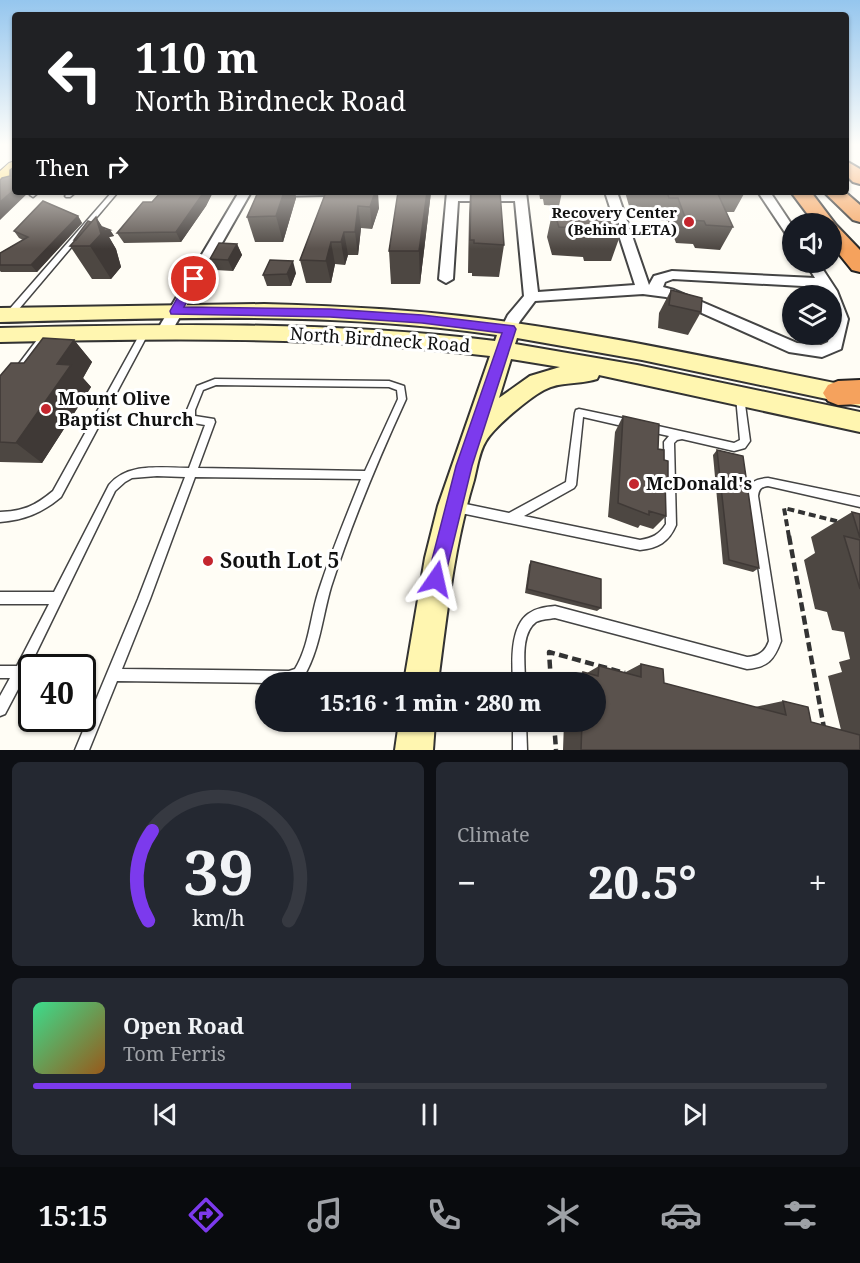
<!DOCTYPE html>
<meta charset="utf-8">
<style>
:root{--surface:#171b24;--page:#242831;--text:#f1f3f6;--muted:#9ea1a6;--line:#363941;--accent:#7c3aed}
body{margin:0;font-family:"Noto Serif",serif;background:var(--page);color:var(--text);height:100vh;display:flex;flex-direction:column;font-size:22px;white-space:nowrap}
*{box-sizing:border-box;margin:0}
p{font-size:20px;color:var(--muted)}
.icon{flex:none;width:33px;height:33px;fill:none;stroke:currentColor;stroke-width:2;stroke-linecap:round;stroke-linejoin:round}
.map{position:relative;height:750px;overflow:hidden}
.drawer{display:flex;flex-direction:column;gap:12px;padding:12px;background:#0d0f14;flex:1}
.drawer>*{flex:none}
.banner{position:absolute;left:12px;top:12px;width:837px;height:183px;border-radius:6px;box-shadow:0 2px 4px #0004;background:#202124;color:#fff;overflow:hidden}
.tools{position:absolute;left:782px;top:213px;display:grid;gap:12px}
.tools a{display:grid;place-items:center;width:60px;height:60px;border-radius:50%;background:var(--surface);box-shadow:0 2px 4px #0004;font-size:30px}
.speed{position:absolute;left:18px;top:654px;display:flex;gap:12px;font-size:30px;font-weight:700;text-align:center}
.speed>*{display:grid;place-content:center;width:78px;height:78px;border-radius:50%;background:var(--surface);box-shadow:0 2px 4px #0004;line-height:1}
.speed .limit{border:3px solid #111;border-radius:9px;background:#fff;color:#111}
.pin{position:absolute;display:grid;place-items:center;width:51px;height:51px;color:#fff;margin:-26px;border:3px solid #fff;border-radius:50%;box-shadow:0 2px 6px #0007}
.me{position:absolute;width:66px;margin:-33px;rotate:11deg;stroke-linejoin:round;filter:drop-shadow(0 0 4px #0008)}
.turn{display:flex;align-items:center;gap:21px;height:126px;padding:0 24px;font-size:27px}
.turn .icon{width:78px;height:78px;stroke-width:2.5}
.turn b{display:block;font-size:42px;line-height:51px}
.then{display:flex;align-items:center;height:57px;padding:0 24px;background:#0003;gap:12px;font-size:22px}
.big{font-size:45px;font-weight:800;line-height:1.1}
.drawer .card{flex:1;display:flex;flex-direction:column;justify-content:center;gap:9px;min-width:0;padding:0 21px;border-radius:9px;background:var(--page)}
.drawer .dial{align-items:center;gap:0}
.dial svg{height:156px;overflow:visible;fill:none;stroke:var(--line);stroke-width:7;stroke-linecap:round;text-anchor:middle}
.dial text{fill:var(--text);stroke:none}
.song{display:flex;align-items:center;gap:18px}
.cover{width:72px;height:72px;border-radius:9px;background:linear-gradient(135deg,hsl(150 70% 55%),hsl(30 70% 35%))}
.played{height:6px;border-radius:3px;background:linear-gradient(90deg,var(--accent) 40%,var(--line) 40%)}
.keys{display:flex;justify-content:space-around;direction:ltr}
.heat{display:flex;justify-content:space-between;align-items:center;font-size:33px;direction:ltr}
.drawer .tiles{flex:1;display:grid;gap:12px;grid-template-columns:1fr 1fr}
.card:last-child{grid-column:span 2}
.trip{position:absolute;left:255px;top:672px;width:351px;height:60px;border-radius:30px;background:var(--surface);box-shadow:0 2px 4px #0004;font-weight:800;line-height:60px;text-align:center}
.dock{display:flex;height:96px;justify-content:space-around;align-items:center;background:#090b0e;color:var(--muted)}
.dock .icon{width:42px;height:42px}
.dock .selected{color:var(--accent)}
.dock b{font-size:27px;color:var(--text)}
.map>svg:first-child{display:block}
</style>
<div class="map">
<svg width="860" height="750" viewBox="0 0 860 750">
<rect width="100%" height="100%" fill="#fffdf5"/>
<g fill="none" stroke-linecap="round" stroke-linejoin="round">
<defs>
<g id="lane">
<path d="M33,192H39L33,197L30,195Z"/>
<path d="M70,192H76L70,197H66L65,196Z"/>
<path d="M112,192H118L13,316H7L6,314L7,312Z"/>
<path d="M145,329L149,332L61,497C42,513 24,520 0,522V512C24,511 35,506 53,491L141,332Z"/>
<path d="M46,331L50,334L49,336L21,373H15L14,371L15,369L43,332Z"/>
<path d="M215,379L389,381L404,386L406,399C378,460 352,522 331,587C322,618 320,650 303,678L292,682L266,683L117,681L89,750H75L138,599L185,477L157,476L132,478L125,482L115,491L25,676L5,714L0,716V696L10,678H0V666H17L49,604H0V592H54L109,485C128,462 162,468 189,468L205,425L188,422L187,410L197,386ZM216,385L389,387L397,390L398,399L365,471L198,468L215,422L214,419L195,416V410L203,390ZM195,477L361,479C346,517 330,555 318,593C310,619 309,646 295,669L289,671L122,669L150,599Z"/>
<path d="M740,394L743,395L744,397L750,441L745,448L734,451L682,439L677,440L674,443L676,525C669,542 658,548 640,550L456,512L452,510L451,507L452,504L456,502L509,513L566,482L575,413L576,410L579,409L631,420L634,421L635,424L634,427L631,428L583,417L576,485L574,488L524,516L640,540C652,538 659,535 666,524L664,442L669,436L646,431L644,428L646,425L649,424L734,443L740,440L736,397L737,395Z"/>
<path d="M768,478L860,497V507L768,486C761,487 759,489 758,496L781,641C774,660 768,667 747,669L555,618C549,619 542,619 536,622C520,634 525,664 525,682H513C512,663 510,627 528,614C536,608 545,607 555,606L747,657C759,656 765,652 769,641L748,496C750,482 754,479 768,478Z"/>
<path d="M513,722H526L527,750H513Z"/>
</g>
<g id="street">
<path d="M239,192H251L169,336H159L156,332Z"/>
<path d="M267,192H333L327,195L272,196L268,195Z"/>
<path d="M447,192L515,195L514,192H526L538,292L635,285L605,192H617L649,285L654,276L672,271L815,278L805,262H818L837,291L848,319L841,349L822,357L789,352L666,297L643,294L535,301L520,321L514,333H504L501,329L508,315L524,296L515,201H458L453,279L446,283L439,279ZM673,279L821,287L825,296H831C831,316 833,322 828,342L821,345L797,343L674,290L663,287L665,282Z"/>
<path d="M758,192H770L792,225V238L788,237Z"/>
</g>
<g id="secondary">
<path d="M264,304C336,306 407,309 478,318C607,334 733,363 860,388V406L642,360L517,338L515,344L637,365L860,412V432L599,375L597,379C579,385 560,381 544,390C529,398 494,427 486,441C479,452 477,468 474,480C454,546 447,614 438,682H404L425,558L438,506L490,356C327,336 164,338 0,342V328C165,324 330,321 495,341L497,335C332,311 166,318 0,322V308ZM511,359L560,367L530,376L499,398Z"/>
<path d="M399,722H435L433,750H395Z"/>
</g>
<path id="primary" d="M15,161V175L6,184L0,185V171L9,163Z"/>
<g id="highway">
<path d="M846,161L860,169V184L853,182L846,175Z"/>
<path d="M791,192H811L836,225L860,250V272L852,270L831,244V224H815Z"/>
<path d="M824,192H845L860,205V222L853,220Z"/>
<path d="M860,380V404L838,405L828,401L823,393L828,385L838,381Z"/>
</g>
</defs>
<!-- lane casing -->
<use href="#lane" stroke="#444" stroke-width="3"/>
<!-- street casing -->
<use href="#street" stroke="#444" stroke-width="4"/>
<!-- secondary casing -->
<use href="#secondary" stroke="#333" stroke-width="4"/>
<!-- primary casing -->
<use href="#primary" stroke="#222" stroke-width="2"/>
<!-- highway casing -->
<use href="#highway" stroke="#222" stroke-width="4"/>
<!-- path-far1 -->
<path stroke="#333" stroke-width="4" stroke-dasharray="7 4" stroke-linecap="butt" d="M789,537L784,508L840,522"/>
<!-- path -->
<g stroke="#333" stroke-width="4.5" stroke-dasharray="9 4.5" stroke-linecap="butt">
<path d="M789,536L824,728"/>
<path d="M551,682L549,652L625,673"/>
<path d="M554,722L556,750"/>
</g>
<!-- lane -->
<use href="#lane" fill="#fff" fill-rule="evenodd"/>
<!-- street -->
<use href="#street" fill="#fff" fill-rule="evenodd"/>
<!-- secondary -->
<use href="#secondary" fill="#fff6b0" fill-rule="evenodd"/>
<!-- primary -->
<use href="#primary" fill="#f9d66b" fill-rule="evenodd"/>
<!-- highway -->
<use href="#highway" fill="#f5a25d" fill-rule="evenodd"/>
</g>
<!-- wall -->
<g fill="#4d4742">
<path d="M76,192H105L103,194H77Z"/>
<path d="M161,192H213L206,206L181,242L124,243L117,233L152,202Z"/>
<path d="M258,192H295L296,198L283,242H255L247,217Z"/>
<path d="M326,192L379,208L372,229L361,228L358,255H348L345,265L335,264L331,283H306L300,260Z"/>
<path d="M431,192L420,284H391L389,251Z"/>
<path d="M470,192H500L504,245L499,277L472,276V273H468L469,214Z"/>
<path d="M539,192H562L559,206L544,205L543,199H540Z"/>
<path d="M625,192H745L734,212H726L733,227L720,250L695,248L693,244L676,243L668,221L659,220L655,208L629,206Z"/>
<path d="M553,209L576,213L621,233L611,261H584L583,257L552,255L547,237Z"/>
<path d="M78,216L82,223L37,272H1L0,271V253L23,240L19,238L14,231Z"/>
<path d="M96,217L102,227L110,230L114,236L109,237L116,249L121,267L111,279H92L70,246Z"/>
<path d="M237,244L242,255L233,271L215,270L210,259Z"/>
<path d="M296,273L291,286H267L263,275Z"/>
<path d="M671,290L701,312L688,335L658,328L659,313Z"/>
<path d="M74,340L92,362L83,378L91,387L42,463L0,462V376L24,363Z"/>
<path d="M623,416L658,449L664,460L668,478L665,482L666,516L653,529L640,525L638,528L608,517L615,432Z"/>
<path d="M717,450L759,568L753,572L723,564L713,455Z"/>
<path d="M852,512L860,538V750H563L564,722H596V682H568L583,672L587,673L599,666L624,673L641,664L664,683L755,707L783,701L811,722L841,730L828,676L842,672L839,662L850,659L844,632L832,630L827,612L815,609L804,560L815,553L811,537Z"/>
<path d="M531,561L601,608L597,611L525,593L529,565Z"/>
</g>
<!-- shaded-wall -->
<g fill="#3f3936">
<path d="M15,189V192H29L0,220V202Z"/>
<path d="M204,192H213L206,206L181,242L176,232Z"/>
<path d="M284,192H295L296,198L283,242L276,216Z"/>
<path d="M375,192H378L379,208L372,229L370,207Z"/>
<path d="M427,192H431L420,284L419,251Z"/>
<path d="M358,206L361,228L358,255L355,232Z"/>
<path d="M78,216L82,223L37,272L31,265Z"/>
<path d="M96,217L105,231L110,230L114,236L109,237L116,249L121,267L111,279L90,246Z"/>
<path d="M344,232L348,255L345,265L341,242Z"/>
<path d="M331,242L335,264L331,283L326,261Z"/>
<path d="M237,244L242,255L233,271L228,260Z"/>
<path d="M293,261L296,273L291,286L287,274Z"/>
<path d="M74,340L92,362L83,378L91,387L42,463L16,443L57,364Z"/>
</g>
<!-- building -->
<g fill="#5a524d" stroke="#3f3936" stroke-width="1.5">
<path d="M15,166V189L0,202V180L2,178L10,176V170Z"/>
<path d="M161,192H204L176,232L117,233L143,202H152Z"/>
<path d="M258,192H284L276,216L247,217Z"/>
<path d="M326,192H375L370,207L358,206L355,232H344L341,242H331L326,261L300,260Z"/>
<path d="M398,192H427L419,251H389Z"/>
<path d="M471,192H500L504,245L474,243V240H470Z"/>
<path d="M667,192H717L733,227L706,225L704,221L686,220L678,198H669Z"/>
<path d="M43,201L78,216L31,265H0V253L28,237L14,231Z"/>
<path d="M553,209L576,210V213H615L621,233H593L591,228L559,227Z"/>
<path d="M96,217L101,234L90,246H70Z"/>
<path d="M88,221L91,222L76,240H74Z"/>
<path d="M102,227L110,230L105,231Z"/>
<path d="M219,243L237,244L228,260L210,259Z"/>
<path d="M270,260L293,261L287,274L263,275Z"/>
<path d="M671,290L702,298L701,312L669,305Z"/>
<path d="M43,338L74,340L57,364L71,365L16,443L0,442V376L11,363H24Z"/>
<path d="M623,416L659,424L658,449L664,450V460L668,461V478H665L666,516L649,511V515L618,503Z"/>
<path d="M717,450L743,456L759,568L729,560Z"/>
<path d="M852,512L860,514V538Z"/>
<path d="M844,536L860,540V589Z"/>
<path d="M531,561L601,579V608L527,589Z"/>
<path d="M641,664L663,669L664,683L786,715L783,701L808,707L811,722L860,735V750H581L582,722H596V682H583V672L598,676L599,666L641,677Z"/>
</g>
<!-- sky -->
<linearGradient id="sky" x2="0" y2="1"><stop stop-color="#95c6ee"/><stop offset="0.58" stop-color="#fffefa"/><stop offset="1" stop-color="#fffefa" stop-opacity="0"/></linearGradient>
<rect width="860" height="249" fill="url(#sky)"/>
<!-- route -->
<path fill="#7c3aed" stroke="#51269a" stroke-width="1.5" d="M194,276L199,279L184,307L330,309L422,315L514,326L516,329L472,466L443,585L436,588L430,585L427,579L456,466L502,333L422,323L330,317L171,314L170,311L189,277Z"/>
<!-- markers -->
<g fill="#c4262e" stroke="#fff" stroke-width="2">
<circle cx="689" cy="222" r="6"/>
<circle cx="46" cy="409" r="6"/>
<circle cx="634" cy="484" r="6"/>
<circle cx="208" cy="561" r="6"/>
</g>
<g text-anchor="middle" stroke-width="6" stroke-linejoin="round" paint-order="stroke">
<!-- far-poi labels -->
<g font-size="15" font-weight="bold" fill="#111" stroke="#fff" text-anchor="end">
<text x="677" y="218">Recovery Center<tspan x="677" dy="17">(Behind LETA)</tspan></text>
</g>
<!-- street labels -->
<g font-size="18" fill="#111" stroke="#fff">
<text transform="translate(380 340) rotate(4)" y="6">North Birdneck Road</text>
</g>
<!-- poi labels -->
<g font-size="18" font-weight="bold" fill="#111" stroke="#fff" text-anchor="start">
<text x="58" y="405">Mount Olive<tspan x="58" dy="21">Baptist Church</tspan></text>
<text x="646" y="490">McDonald's</text>
</g>
<!-- near-poi labels -->
<g font-size="21" font-weight="bold" fill="#111" stroke="#fff" text-anchor="start">
<text x="220" y="568">South Lot 5</text>
</g>
</g>
</svg>
<div class="tools">
<a><svg class="icon" aria-label="sound" viewBox="0 0 24 24"><path d="M4 9h4l5-4v14l-5-4H4zM17 9q2 3 0 6"/></svg></a>
<a><svg class="icon" aria-label="layers" viewBox="0 0 24 24"><path d="M12 4l9 5-9 5-9-5zM3 14l9 5 9-5"/></svg></a>
</div>
<div class="speed"><div class="limit">40</div></div>
<div class="pin" style="left:194px;top:279px;background:#d93025"><svg class="icon" aria-label="arrive" viewBox="0 0 24 24"><path d="M6 21V4h12l-3 4 3 4H6"/></svg></div>
<svg class="me" style="left:436px;top:579px" viewBox="-20 -20 40 40"><path d="M0-17L14 15 0 8-14 15z" fill="#7c3aed" stroke="#fff" stroke-width="4"/></svg>
<div class="trip">15:16 · 1 min · 280 m</div>
<div class="banner">
<div class="turn"><svg class="icon" aria-label="left" viewBox="0 0 24 24"><path d="M17 20v-9H6M10 6l-5 5 5 5"/></svg><div><b>110 m</b>North Birdneck Road</div></div>
<div class="then">Then<svg class="icon" aria-label="right" viewBox="0 0 24 24"><path d="M7 20v-9h11M14 6l5 5-5 5"/></svg></div>
</div>
</div>
<section class="drawer">
<div class="tiles">
<div class="card dial"><svg viewBox="0 0 100 80">
<path d="M14 69A42 42 0 1 1 86 69"/>
<path d="M14 69A42 42 0 0 1 16 23" stroke="#7c3aed"/>
<text x="50" y="56" font-size="32" font-weight="700">39</text>
<text x="50" y="72" font-size="11">km/h</text>
</svg></div>
<div class="card"><p>Climate</p>
<div class="heat"><a>−</a><b class="big">20.5°</b><a>+</a></div>
</div>
<div class="card">
<div class="song"><i class="cover"></i><div><b>Open Road</b><p>Tom Ferris</p></div></div>
<div class="played"></div>
<div class="keys"><svg class="icon" aria-label="previous" viewBox="0 0 24 24"><path d="M18 5L8 12l10 7zM5 5v14"/></svg><svg class="icon" aria-label="pause" viewBox="0 0 24 24"><path d="M8 5v14M16 5v14"/></svg><svg class="icon" aria-label="next" viewBox="0 0 24 24"><path d="M6 5l10 7-10 7zM19 5v14"/></svg></div>
</div>
</div>
</section>
<nav class="dock">
<b>15:15</b>
<svg class="icon selected" aria-label="directions" viewBox="0 0 24 24"><path d="M12 3l9 9-9 9-9-9zM9 14v-3h6M13 9l2 2-2 2"/></svg>
<svg class="icon" aria-label="music" viewBox="0 0 24 24"><path d="M9 18V5l10-2v13"/><circle cx="6" cy="18" r="3"/><circle cx="16" cy="16" r="3"/></svg>
<svg class="icon" aria-label="phone" viewBox="0 0 24 24"><path d="M5 4h4l2 5-3 2q2 4 5 5l2-3 5 2v4C11 20 4 13 5 4z"/></svg>
<svg class="icon" aria-label="climate" viewBox="0 0 24 24"><path d="M12 3v18M4 7l16 10M4 17L20 7"/></svg>
<svg class="icon" aria-label="car" viewBox="0 0 24 24"><path d="M5 17H2v-5l4-1 3-4h7l3 4 3 1v5h-3M9 17h6M6 11h13"/><circle cx="7" cy="17" r="2"/><circle cx="17" cy="17" r="2"/></svg>
<svg class="icon" aria-label="filters" viewBox="0 0 24 24"><path d="M4 7h16M4 17h16"/><circle cx="9" cy="7" r="2"/><circle cx="15" cy="17" r="2"/></svg>
</nav>
